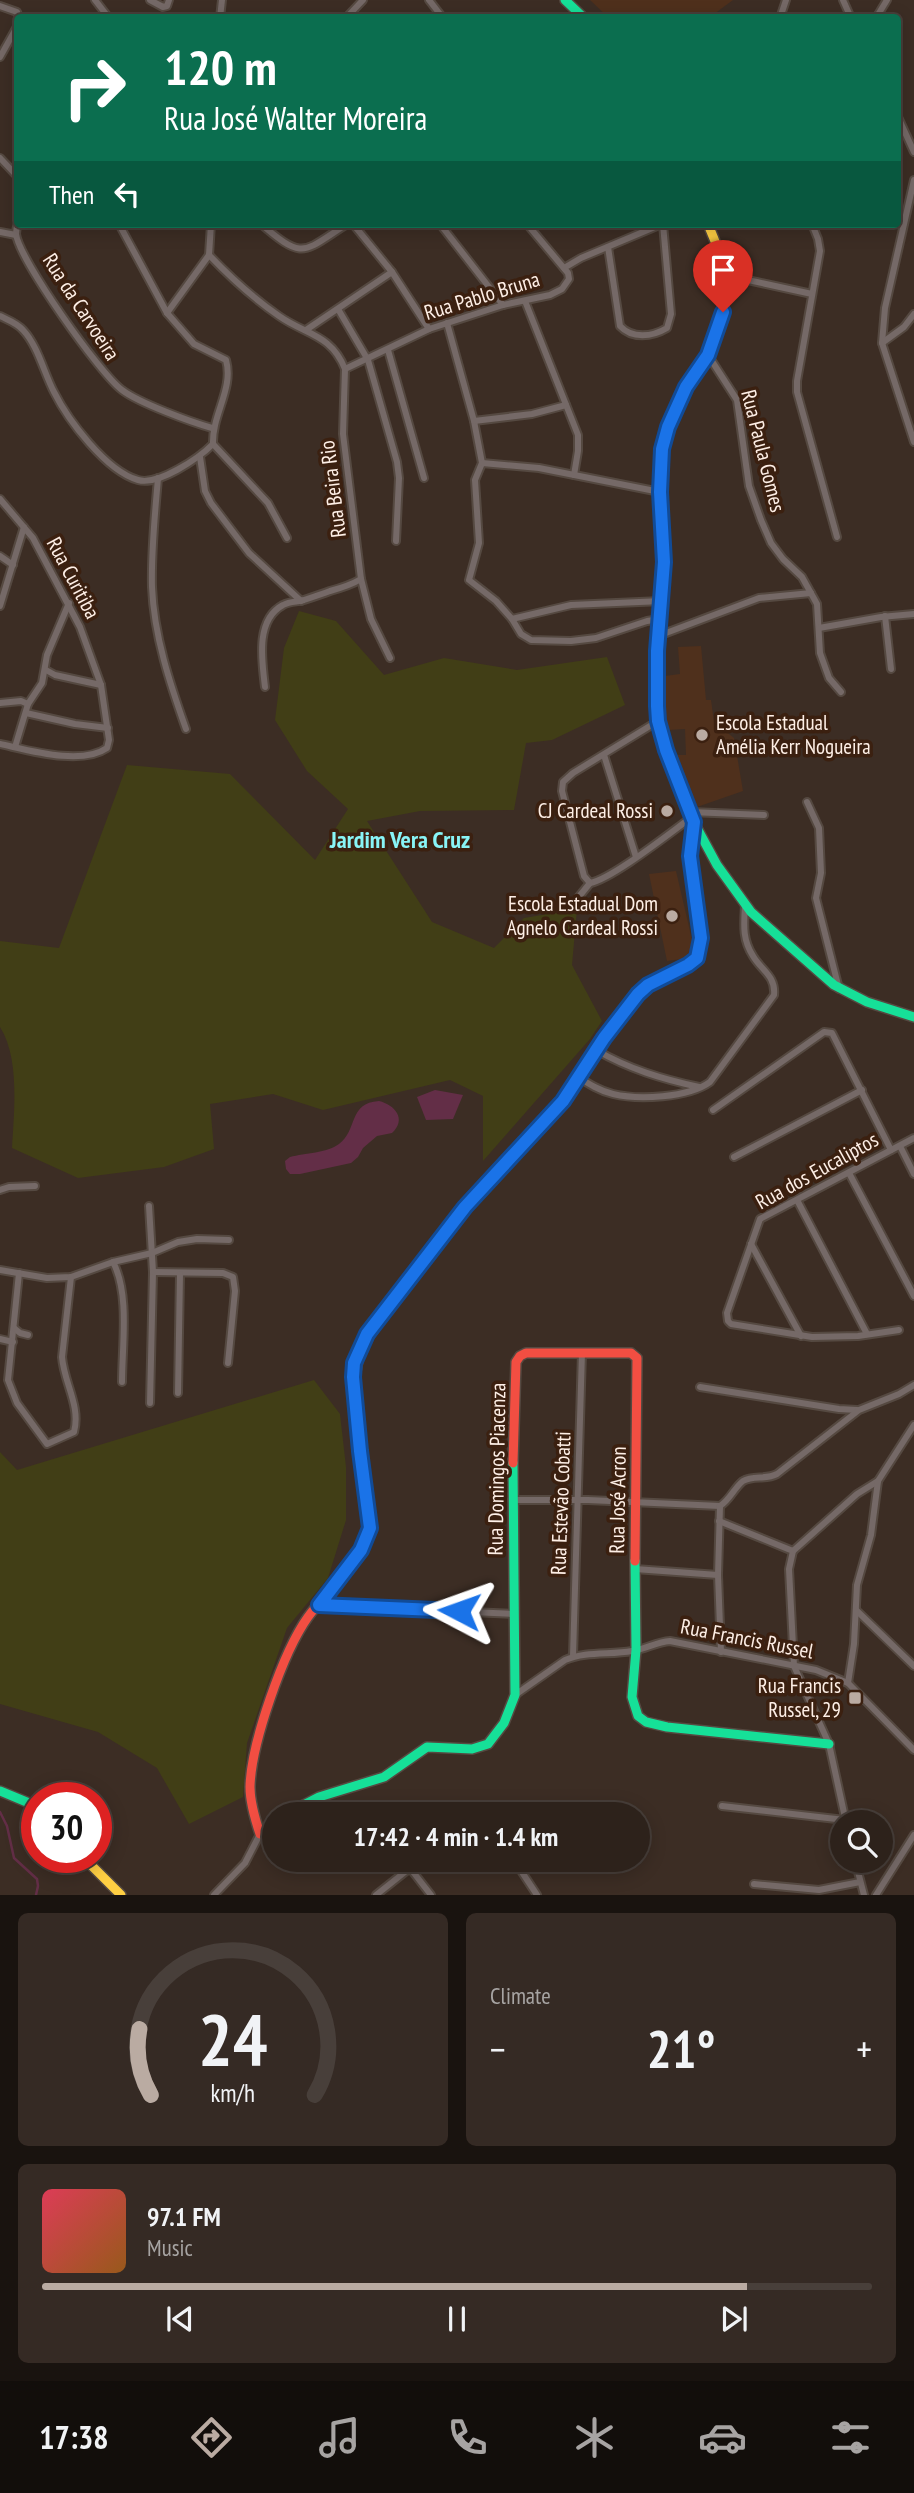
<!DOCTYPE html>
<meta charset="utf-8">
<style>
:root{--surface:#2d221b;--page:#352a24;--text:#f1f3f6;--muted:#a7a4a3;--line:#483f3a;--accent:#baaba2}
body{margin:0;font-family:"PT Sans Narrow",sans-serif;background:var(--page);color:var(--text);height:100vh;display:flex;flex-direction:column;font-size:26px;white-space:nowrap}
*{box-sizing:border-box;margin:0}
p{font-size:23px;color:var(--muted)}
.icon{flex:none;width:38px;height:38px;fill:none;stroke:currentColor;stroke-width:2;stroke-linecap:round;stroke-linejoin:round}
.map{position:relative;height:1895px;overflow:hidden}
.details{display:flex;flex-direction:column;gap:18px;padding:18px;background:#19130f;flex:1}
.details>*{flex:none}
.banner{position:absolute;left:14px;top:14px;width:887px;height:214px;border-radius:7px;box-shadow:0 4px 18px #0003,0 0 0 2px var(--line);background:#0b6e4f;color:#fff;overflow:hidden}
.controls{position:absolute;left:830px;top:1810px;display:grid;gap:14px}
.controls a{display:grid;place-items:center;width:63px;height:63px;border-radius:50%;background:var(--surface);box-shadow:0 4px 18px #0003,0 0 0 2px var(--line);font-size:35px}
.speed{position:absolute;left:21px;top:1782px;display:flex;gap:14px;font-size:35px;font-weight:700;text-align:center}
.speed>*{display:grid;place-content:center;width:91px;height:91px;border-radius:50%;background:var(--surface);box-shadow:0 4px 18px #0003,0 0 0 2px var(--line);line-height:1}
.speed .limit{border:10px solid #d22;background:#fff;color:#111}
.pin{position:absolute;display:grid;place-items:center;width:60px;height:60px;color:#fff;margin:-72px -30px;border-radius:50% 50% 50% 0;rotate:-45deg;box-shadow:0 0 7px #0007}
.pin .icon{rotate:45deg}
.me{position:absolute;width:77px;margin:-38px;rotate:274deg;stroke-linejoin:round;filter:drop-shadow(0 0 5px #0008)}
.turn{display:flex;align-items:center;gap:24px;height:147px;padding:0 35px;font-size:32px}
.turn .icon{width:91px;height:91px;stroke-width:2.5}
.turn b{display:block;font-size:49px;line-height:60px}
.then{display:flex;align-items:center;height:66px;padding:0 35px;background:#0003;gap:14px;font-size:26px}
.big{font-size:52px;font-weight:800;line-height:1.1}
.details .widget{flex:1;display:flex;flex-direction:column;justify-content:center;gap:10px;min-width:0;padding:0 24px;border-radius:10px;background:var(--page)}
.details .dial{align-items:center;gap:0}
.dial svg{height:182px;overflow:visible;fill:none;stroke:var(--line);stroke-width:7;stroke-linecap:round;text-anchor:middle}
.dial text{fill:var(--text);stroke:none}
.song{display:flex;align-items:center;gap:21px}
.cover{width:84px;height:84px;border-radius:10px;background:linear-gradient(135deg,hsl(350 70% 55%),hsl(30 70% 35%))}
.played{height:7px;border-radius:4px;background:linear-gradient(90deg,var(--accent) 85%,var(--line) 85%)}
.keys{display:flex;justify-content:space-around;direction:ltr}
.heat{display:flex;justify-content:space-between;align-items:center;font-size:38px;direction:ltr}
.details .tiles{flex:1;display:grid;gap:18px;grid-template-columns:1fr 1fr}
.widget:last-child{grid-column:span 2}
.trip{position:absolute;left:262px;top:1802px;width:388px;height:70px;border-radius:35px;background:var(--surface);box-shadow:0 4px 18px #0003,0 0 0 2px var(--line);font-weight:800;line-height:70px;text-align:center}
.tabs{display:flex;height:112px;justify-content:space-around;align-items:center;background:#120e0b;color:var(--muted)}
.tabs .icon{width:49px;height:49px}
.tabs .active{color:var(--accent)}
.tabs b{font-size:32px;color:var(--text)}
.map>svg:first-child{display:block}
</style>
<div class="map">
<svg width="914" height="1895" viewBox="0 0 914 1895">
<rect width="100%" height="100%" fill="#3c2d24"/>
<!-- built -->
<g fill="#4f301c">
<path d="M590,0H733L710,17L609,18Z"/>
<path d="M701,646L706,700H711L714,722L734,738L743,791L697,807L678,765L677,755H686L685,729L668,730L664,701L665,676L680,674L678,647Z"/>
<path d="M676,871L696,957L667,961L649,874Z"/>
</g>
<!-- green -->
<g fill="#413e16">
<path d="M299,611L336,621L384,675L444,658L517,670L607,657L625,705L552,740L526,743L514,810L420,811L367,821L432,922L494,948L524,918L577,909L572,965L602,1021L590,1039L483,1161V1096L450,1080L323,1110L273,1094L210,1104L214,1149L164,1167L78,1178L12,1148C14,1112 20,1058 0,1027V941L59,948L127,765L230,774L315,860L348,809L307,771L275,720L284,648Z"/>
<path d="M314,1380L340,1414L346,1467V1520L328,1578L287,1628L247,1743L243,1797L189,1824L157,1768L98,1732L0,1704V1452L17,1470Z"/>
</g>
<!-- water -->
<g fill="#632e47">
<path d="M435,1090L463,1095L453,1119L426,1120L417,1097Z"/>
<path d="M379,1101C395,1105 407,1119 392,1133L377,1136L363,1148L358,1157L351,1163L300,1174H290L286,1169L285,1161L290,1157C305,1153 327,1153 339,1144C358,1130 348,1103 379,1101Z"/>
</g>
<g fill="none" stroke-linecap="round" stroke-linejoin="round">
<!-- stream -->
<path stroke="#632e47" stroke-width="2.5" d="M0,1812L7,1826L14,1858L37,1879L38,1886L36,1895"/>
<defs>
<g id="street">
<path d="M95,0L109,18"/>
<path d="M150,0L163,7L167,6L169,0"/>
<path d="M429,0L443,18"/>
<path d="M843,0L851,18"/>
<path d="M0,6L17,12L19,18"/>
<path d="M220,18L222,0"/>
<path d="M346,18L363,0"/>
<path d="M780,18L786,0"/>
<path d="M876,18L887,0"/>
<path d="M0,57L18,25"/>
<path d="M898,117L914,152"/>
<path d="M0,158L18,177"/>
<path d="M914,180L885,308L882,343L914,442"/>
<path d="M18,223C17,226 16,231 16,234C19,259 100,374 122,390C139,403 191,422 212,428"/>
<path d="M119,224L167,313L194,344L226,360C234,389 212,414 213,444"/>
<path d="M261,224C304,261 303,252 347,224"/>
<path d="M353,224L392,272L429,329"/>
<path d="M440,224L503,305"/>
<path d="M812,224L818,239L820,251L797,381V392L837,537"/>
<path d="M0,232L16,235"/>
<path d="M608,247L620,326C632,339 652,337 667,328L671,314L663,224"/>
<path d="M209,255C231,278 253,298 279,316C306,335 331,334 345,369L343,434L361,579L371,619L390,658"/>
<path d="M564,268L581,258L662,224"/>
<path d="M725,275L812,294"/>
<path d="M525,301L578,435V451L574,475"/>
<path d="M338,309L368,360L397,462L399,478L396,541"/>
<path d="M167,313L209,255L211,224"/>
<path d="M0,316C8,320 17,323 23,330C38,346 44,373 54,392C68,420 106,471 138,480C158,486 199,458 213,444"/>
<path d="M447,323L474,421L482,463L475,480L479,543L469,580L496,601L512,619L521,634L531,640L571,641L596,638L647,621L660,619"/>
<path d="M306,330L392,272"/>
<path d="M882,343L904,327L914,314"/>
<path d="M388,350L424,478"/>
<path d="M708,355L737,400L749,486L761,520L771,543L783,559L802,577L817,604L820,653L829,678L841,692"/>
<path d="M345,369L429,329L503,305L550,295L562,289L569,279L568,273L527,224"/>
<path d="M474,421L532,414L566,405"/>
<path d="M213,444L268,503L287,538"/>
<path d="M200,457L205,491L211,503L249,553L301,601"/>
<path d="M482,463L539,468L660,492"/>
<path d="M158,478C155,514 151,551 152,587C154,636 170,684 186,729"/>
<path d="M0,499L33,538L80,627L101,685L109,740L107,748C81,766 28,750 0,744"/>
<path d="M0,556L13,565"/>
<path d="M0,606L24,527"/>
<path d="M885,616L891,669"/>
<path d="M512,619L571,605L662,601"/>
<path d="M819,628L881,617L914,614"/>
<path d="M658,636L759,598L811,593"/>
<path d="M46,670L55,675L101,685"/>
<path d="M265,687C262,661 255,620 283,605C290,601 297,602 304,600C313,597 322,594 330,591C341,588 351,585 361,579"/>
<path d="M0,703L21,701L28,704"/>
<path d="M26,713L75,724L108,728"/>
<path d="M15,747L28,704L42,683L47,655L69,603"/>
<path d="M604,755L636,857"/>
<path d="M807,802L819,828L821,873L816,898L839,989"/>
<path d="M690,812L764,815"/>
<path d="M590,883L584,876L562,791L563,782L573,773L658,721"/>
<path d="M590,883C612,879 671,832 692,817"/>
<path d="M573,904L590,883"/>
<path d="M596,1050C629,1069 662,1079 699,1087"/>
<path d="M578,1077C589,1084 600,1091 613,1094C638,1100 688,1098 710,1082L774,995C776,976 761,970 753,956C742,939 744,924 745,905"/>
<path d="M713,1110L824,1032L832,1033L891,1150"/>
<path d="M900,1146L914,1174"/>
<path d="M734,1157L862,1090"/>
<path d="M849,1173L914,1296"/>
<path d="M0,1190L9,1187L35,1186"/>
<path d="M797,1200L867,1334"/>
<path d="M149,1206L153,1272L150,1403"/>
<path d="M751,1244L801,1336"/>
<path d="M113,1262C130,1294 122,1346 122,1382"/>
<path d="M0,1270L47,1278L71,1277L113,1262L152,1253L178,1242L197,1239L229,1240"/>
<path d="M153,1272L223,1273L233,1277L235,1291L228,1363"/>
<path d="M19,1273L8,1380L17,1403L47,1444L74,1432C81,1406 64,1383 62,1357L71,1277"/>
<path d="M14,1328L20,1333L28,1335"/>
<path d="M899,1330L858,1336L812,1337L731,1324L728,1321L727,1313L760,1219L914,1138"/>
<path d="M0,1339L13,1342"/>
<path d="M700,1387L839,1409L857,1410"/>
<path d="M178,1393L180,1274"/>
<path d="M512,1500H588L720,1506"/>
<path d="M720,1506C730,1500 734,1488 743,1481C753,1475 766,1480 777,1474L859,1410L899,1394L914,1385"/>
<path d="M720,1506L718,1575L721,1652"/>
<path d="M719,1521L793,1551L789,1569L794,1666L829,1744L846,1822"/>
<path d="M793,1551L857,1494L878,1481L914,1425"/>
<path d="M635,1569L718,1575"/>
<path d="M319,1605L513,1614"/>
<path d="M856,1610L914,1666"/>
<path d="M573,1656L582,1352"/>
<path d="M848,1683L854,1644L857,1585L871,1535L878,1481"/>
<path d="M515,1695L565,1660C586,1651 610,1655 632,1651C646,1649 656,1642 670,1641L816,1670L848,1683L914,1750"/>
<path d="M722,1806L845,1820"/>
<path d="M480,1811L482,1815"/>
<path d="M514,1860L537,1895"/>
<path d="M855,1860L864,1895"/>
<path d="M754,1884L819,1890L860,1882"/>
<path d="M214,1895L245,1863L260,1834L275,1821"/>
<path d="M376,1895L410,1868L431,1895"/>
<path d="M876,1895L914,1835"/>
</g>
<g id="fast">
<path d="M565,0L584,18"/>
<path d="M660,729L670,767L691,817L717,865L751,912L834,985L867,1002L914,1017"/>
<path d="M635,1561L636,1650L632,1697L638,1716L646,1722L667,1727L829,1744"/>
<path d="M0,1791L29,1803L37,1810"/>
<path d="M284,1815L319,1797L384,1777L427,1747L472,1749L488,1744L504,1723L515,1695L513,1463"/>
</g>
<g id="slow">
<path d="M660,729C648,672 664,615 664,559C664,522 655,483 663,447C676,386 733,340 725,274C723,257 714,240 708,224"/>
<path d="M355,1404V1377L360,1348L465,1207L563,1101L609,1032"/>
<path d="M83,1857L121,1895"/>
</g>
<g id="jam">
<path d="M609,1032C621,1017 632,996 648,985C664,974 682,970 697,958L700,938L690,856L694,823"/>
<path d="M513,1463L516,1362L520,1356L526,1353H631L637,1358L635,1561"/>
<path d="M260,1834C255,1819 250,1803 250,1787C251,1744 283,1652 308,1617C327,1590 357,1569 368,1536C375,1516 366,1493 363,1473C359,1450 355,1427 355,1404"/>
</g>
</defs>
<!-- street casing -->
<use href="#street" stroke="#554941" stroke-width="10"/>
<!-- fast casing -->
<use href="#fast" stroke="#554941" stroke-width="12"/>
<!-- slow casing -->
<use href="#slow" stroke="#554941" stroke-width="12"/>
<!-- jam casing -->
<use href="#jam" stroke="#554941" stroke-width="12"/>
<!-- street -->
<use href="#street" stroke="#756967" stroke-width="6"/>
<!-- fast -->
<use href="#fast" stroke="#16e098" stroke-width="9"/>
<!-- slow -->
<use href="#slow" stroke="#ffcf43" stroke-width="9"/>
<!-- jam -->
<use href="#jam" stroke="#f24e42" stroke-width="9"/>
</g>
<g fill="none" stroke-linecap="round" stroke-linejoin="round">
<defs>
<path id="route" d="M459,1611L319,1605L361,1550L370,1528L360,1451L353,1377L354,1363L367,1334L465,1207L563,1101L604,1038L638,994L648,985L688,965L697,958L701,938L690,856L694,822L666,750L658,721L657,706V651L664,562L660,492L662,449L668,427L686,387L708,355L723,312"/>
</defs>
<!-- route casing -->
<use href="#route" stroke="#114b97" stroke-width="18"/>
<!-- route -->
<use href="#route" stroke="#1a73e8" stroke-width="12"/>
</g>
<!-- markers -->
<g fill="#baaba2" stroke="#3b2010" stroke-width="2.5">
<circle cx="702" cy="735" r="7"/>
<circle cx="667" cy="811" r="7"/>
<circle cx="672" cy="916" r="7"/>
<rect x="848" y="1691" width="14" height="14" rx="3.5"/>
</g>
<g text-anchor="middle" stroke-width="7" stroke-linejoin="round" paint-order="stroke">
<!-- street labels -->
<g font-size="21" fill="#feefe6" stroke="#3b2010">
<text transform="translate(482 296) rotate(-17)" y="7">Rua Pablo Bruna</text>
<text transform="translate(81 307) rotate(57)" y="7">Rua da Carvoeira</text>
<text transform="translate(763 451) rotate(76)" y="7">Rua Paula Gomes</text>
<text transform="translate(333 489) rotate(-97)" y="7">Rua Beira Rio</text>
<text transform="translate(73 578) rotate(62)" y="7">Rua Curitiba</text>
<text transform="translate(817 1171) rotate(-29)" y="7">Rua dos Eucaliptos</text>
<text transform="translate(497 1469) rotate(-89)" y="7">Rua Domingos Piacenza</text>
<text transform="translate(618 1500) rotate(-89)" y="7">Rua José Acron</text>
<text transform="translate(561 1503) rotate(-88)" y="7">Rua Estevão Cobatti</text>
<text transform="translate(747 1639) rotate(11)" y="7">Rua Francis Russel</text>
</g>
<!-- poi labels -->
<g font-size="21" fill="#feefe6" stroke="#3b2010" text-anchor="end">
<text x="716" y="730" text-anchor="start">Escola Estadual<tspan x="716" dy="24">Amélia Kerr Nogueira</tspan></text>
<text x="653" y="818">CJ Cardeal Rossi</text>
<text x="658" y="911">Escola Estadual Dom<tspan x="658" dy="24">Agnelo Cardeal Rossi</tspan></text>
<text x="841" y="1693">Rua Francis<tspan x="841" dy="24">Russel, 29</tspan></text>
</g>
<!-- quarter labels -->
<g font-size="24" font-weight="bold" fill="#88f4f6" stroke="#3b2010">
<text x="400" y="848">Jardim Vera Cruz</text>
</g>
</g>
</svg>
<div class="controls">
<a><svg class="icon" aria-label="search" viewBox="0 0 24 24"><circle cx="10" cy="10" r="6"/><path d="M15 15l6 6"/></svg></a>
</div>
<div class="speed"><div class="limit">30</div></div>
<div class="pin" style="left:723px;top:312px;background:#d93025"><svg class="icon" aria-label="arrive" viewBox="0 0 24 24"><path d="M6 21V4h12l-3 4 3 4H6"/></svg></div>
<svg class="me" style="left:459px;top:1611px" viewBox="-20 -20 40 40"><path d="M0-17L14 15 0 8-14 15z" fill="#1a73e8" stroke="#fff" stroke-width="4"/></svg>
<div class="trip">17:42 · 4 min · 1.4 km</div>
<div class="banner">
<div class="turn"><svg class="icon" aria-label="right" viewBox="0 0 24 24"><path d="M7 20v-9h11M14 6l5 5-5 5"/></svg><div><b>120 m</b>Rua José Walter Moreira</div></div>
<div class="then">Then<svg class="icon" aria-label="left" viewBox="0 0 24 24"><path d="M17 20v-9H6M10 6l-5 5 5 5"/></svg></div>
</div>
</div>
<section class="details">
<div class="tiles">
<div class="widget dial"><svg viewBox="0 0 100 80">
<path d="M14 69A42 42 0 1 1 86 69"/>
<path d="M14 69A42 42 0 0 1 9 40" stroke="#baaba2"/>
<text x="50" y="56" font-size="32" font-weight="700">24</text>
<text x="50" y="72" font-size="11">km/h</text>
</svg></div>
<div class="widget"><p>Climate</p>
<div class="heat"><a>−</a><b class="big">21°</b><a>+</a></div>
</div>
<div class="widget">
<div class="song"><i class="cover"></i><div><b>97.1 FM</b><p>Music</p></div></div>
<div class="played"></div>
<div class="keys"><svg class="icon" aria-label="previous" viewBox="0 0 24 24"><path d="M18 5L8 12l10 7zM5 5v14"/></svg><svg class="icon" aria-label="pause" viewBox="0 0 24 24"><path d="M8 5v14M16 5v14"/></svg><svg class="icon" aria-label="next" viewBox="0 0 24 24"><path d="M6 5l10 7-10 7zM19 5v14"/></svg></div>
</div>
</div>
</section>
<nav class="tabs">
<b>17:38</b>
<svg class="icon active" aria-label="directions" viewBox="0 0 24 24"><path d="M12 3l9 9-9 9-9-9zM9 14v-3h6M13 9l2 2-2 2"/></svg>
<svg class="icon" aria-label="music" viewBox="0 0 24 24"><path d="M9 18V5l10-2v13"/><circle cx="6" cy="18" r="3"/><circle cx="16" cy="16" r="3"/></svg>
<svg class="icon" aria-label="phone" viewBox="0 0 24 24"><path d="M5 4h4l2 5-3 2q2 4 5 5l2-3 5 2v4C11 20 4 13 5 4z"/></svg>
<svg class="icon" aria-label="climate" viewBox="0 0 24 24"><path d="M12 3v18M4 7l16 10M4 17L20 7"/></svg>
<svg class="icon" aria-label="car" viewBox="0 0 24 24"><path d="M5 17H2v-5l4-1 3-4h7l3 4 3 1v5h-3M9 17h6M6 11h13"/><circle cx="7" cy="17" r="2"/><circle cx="17" cy="17" r="2"/></svg>
<svg class="icon" aria-label="filters" viewBox="0 0 24 24"><path d="M4 7h16M4 17h16"/><circle cx="9" cy="7" r="2"/><circle cx="15" cy="17" r="2"/></svg>
</nav>
